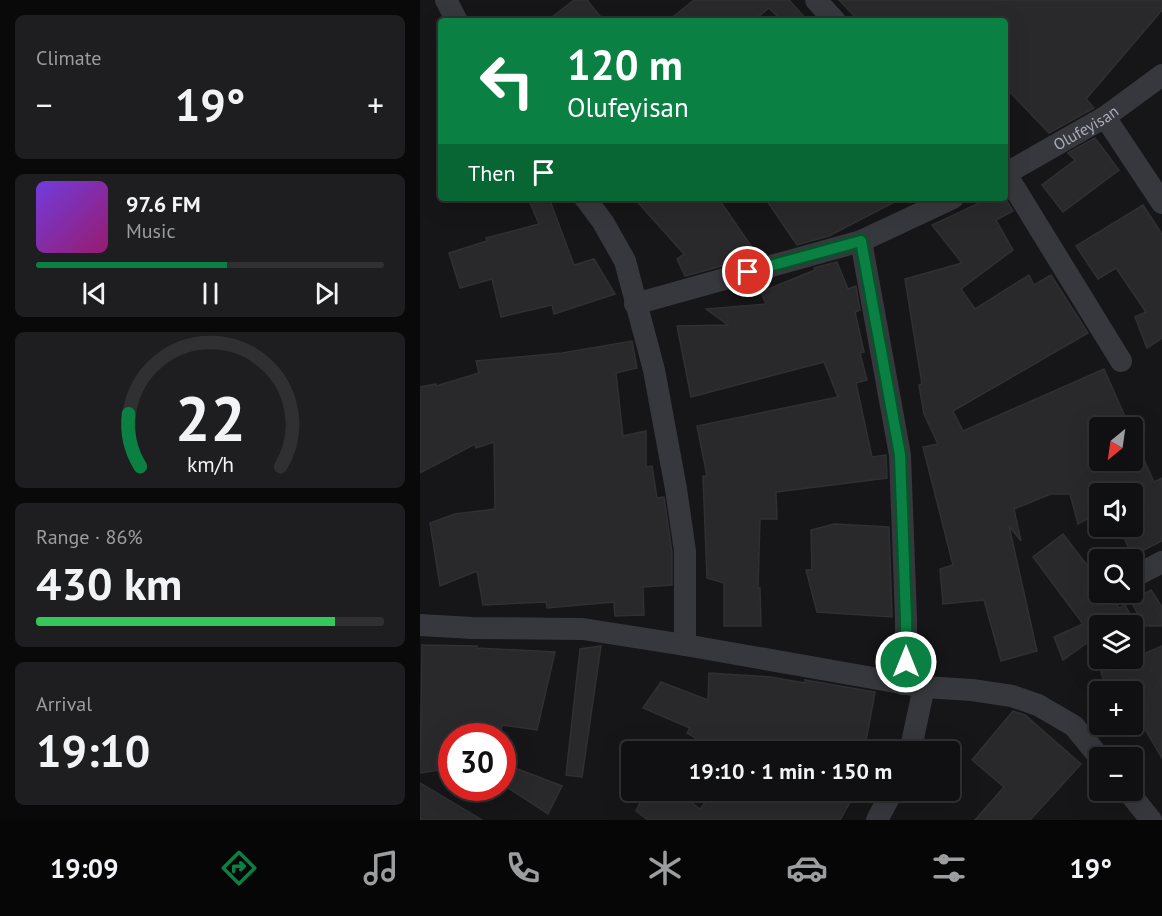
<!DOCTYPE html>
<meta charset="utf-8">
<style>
:root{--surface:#101012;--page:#1e1e20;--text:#f1f3f6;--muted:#9c9d9f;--line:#303032;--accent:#0b8043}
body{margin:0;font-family:"PT Sans",sans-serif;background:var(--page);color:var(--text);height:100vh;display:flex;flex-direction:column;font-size:22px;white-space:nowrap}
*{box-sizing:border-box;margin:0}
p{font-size:20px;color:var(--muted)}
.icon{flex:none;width:33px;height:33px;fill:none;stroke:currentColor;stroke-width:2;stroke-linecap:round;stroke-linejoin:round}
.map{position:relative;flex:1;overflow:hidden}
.sheet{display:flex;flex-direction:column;gap:15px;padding:15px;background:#09090a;width:420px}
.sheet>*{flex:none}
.top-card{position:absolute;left:18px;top:18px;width:570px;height:183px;border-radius:6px;box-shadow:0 6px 24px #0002,0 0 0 2px var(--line);background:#0b8043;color:#fff;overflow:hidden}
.needle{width:39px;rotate:209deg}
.buttons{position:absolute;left:669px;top:417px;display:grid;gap:12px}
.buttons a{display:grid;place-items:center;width:54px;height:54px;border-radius:6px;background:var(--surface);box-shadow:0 6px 24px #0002,0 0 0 2px var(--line);font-size:30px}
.speed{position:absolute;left:18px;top:723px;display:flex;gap:12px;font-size:30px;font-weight:700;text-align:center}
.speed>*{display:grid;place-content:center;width:78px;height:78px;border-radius:50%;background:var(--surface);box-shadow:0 6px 24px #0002,0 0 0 2px var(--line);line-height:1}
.speed .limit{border:9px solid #d22;background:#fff;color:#111}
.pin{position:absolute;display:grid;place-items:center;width:51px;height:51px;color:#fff;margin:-26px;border:3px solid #fff;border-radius:50%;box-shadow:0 2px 6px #0007}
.me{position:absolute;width:66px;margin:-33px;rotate:0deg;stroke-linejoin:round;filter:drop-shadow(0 0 4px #0008)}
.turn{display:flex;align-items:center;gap:21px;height:126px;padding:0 30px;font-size:27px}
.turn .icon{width:78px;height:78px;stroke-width:2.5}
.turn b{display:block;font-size:42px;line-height:51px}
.then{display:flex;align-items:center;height:57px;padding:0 30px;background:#0003;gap:12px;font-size:22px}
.big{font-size:45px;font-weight:700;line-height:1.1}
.sheet .card{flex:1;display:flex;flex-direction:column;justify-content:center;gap:9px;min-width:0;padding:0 21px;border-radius:9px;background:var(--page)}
.sheet .dial{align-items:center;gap:0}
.dial svg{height:156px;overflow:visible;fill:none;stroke:var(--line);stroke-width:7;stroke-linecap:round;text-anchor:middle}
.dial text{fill:var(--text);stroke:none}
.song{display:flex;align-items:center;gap:18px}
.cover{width:72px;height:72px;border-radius:9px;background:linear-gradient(135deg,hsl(260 70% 55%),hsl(320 70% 35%))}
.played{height:6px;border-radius:3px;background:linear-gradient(90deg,var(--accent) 55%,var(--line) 55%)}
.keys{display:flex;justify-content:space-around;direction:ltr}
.heat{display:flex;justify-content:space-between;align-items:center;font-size:33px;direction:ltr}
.charge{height:9px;border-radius:4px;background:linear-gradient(90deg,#34c759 86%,var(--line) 0)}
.trip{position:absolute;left:201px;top:741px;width:339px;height:60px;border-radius:6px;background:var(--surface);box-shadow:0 6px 24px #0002,0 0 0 2px var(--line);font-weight:700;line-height:60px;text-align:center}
.tab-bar{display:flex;height:96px;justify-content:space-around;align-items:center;background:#060607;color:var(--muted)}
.tab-bar .icon{width:42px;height:42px}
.tab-bar .active{color:var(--accent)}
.tab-bar b{font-size:27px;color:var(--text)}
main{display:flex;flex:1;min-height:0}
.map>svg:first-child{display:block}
</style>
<main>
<section class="sheet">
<div class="card"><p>Climate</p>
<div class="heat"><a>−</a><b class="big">19°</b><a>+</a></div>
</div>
<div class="card">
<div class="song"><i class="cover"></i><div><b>97.6 FM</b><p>Music</p></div></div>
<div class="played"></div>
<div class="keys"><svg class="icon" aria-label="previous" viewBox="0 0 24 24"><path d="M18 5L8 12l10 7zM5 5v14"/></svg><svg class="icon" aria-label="pause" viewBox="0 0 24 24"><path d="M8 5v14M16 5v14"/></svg><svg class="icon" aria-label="next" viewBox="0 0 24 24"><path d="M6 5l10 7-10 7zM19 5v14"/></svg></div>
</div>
<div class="card dial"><svg viewBox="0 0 100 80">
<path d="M14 69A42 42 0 1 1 86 69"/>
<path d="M14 69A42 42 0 0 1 8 42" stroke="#0b8043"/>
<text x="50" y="56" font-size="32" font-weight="700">22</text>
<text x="50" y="72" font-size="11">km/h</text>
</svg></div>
<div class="card"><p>Range · 86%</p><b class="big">430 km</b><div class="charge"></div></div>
<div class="card"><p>Arrival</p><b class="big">19:10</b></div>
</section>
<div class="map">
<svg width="742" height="820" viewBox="0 0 742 820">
<rect width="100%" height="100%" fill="#161618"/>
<!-- building -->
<g fill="#29292c" stroke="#303034" stroke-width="1.5">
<path d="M154,0H167L184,21H127Z"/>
<path d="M274,0H369L388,21H362L349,8L333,21H248Z"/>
<path d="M419,0H742V10L666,99L674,108L629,133L585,87V21H439Z"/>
<path d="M675,138L699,170L643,212L622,185L655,160L648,153Z"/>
<path d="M108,198H129L154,265L174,259L195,294L134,314L132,305L81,317L72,279L40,288L29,253L67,241L66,238L119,224Z"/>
<path d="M214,198H298L336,253L327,259L265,276L257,259L264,254Z"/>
<path d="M345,198H482L409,236L377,245Z"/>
<path d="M570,198H585L593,211L576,220L593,250L541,289L555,309L609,275L614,285L631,275L668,333L533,411L543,431L684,369L710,428H680V460H712V433L734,482L742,478V541L712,556L699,526H712V494H680V512L658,524L650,494H631L594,509L601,541L589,526L617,651L581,661L564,600L523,604L520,569L533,565L503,447L518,444L504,414L499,385L502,384L485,279L542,263L512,225Z"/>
<path d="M723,205L742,234V338L727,348L715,317L726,312L696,268L678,279L656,246Z"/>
<path d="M417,262L428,289L436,286L440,310L435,312L444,352L440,353L447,380L436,383L452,457L466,455L467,478L356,492L357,519H340L338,588H340L341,626H304V583L287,578L283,476H287L277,426L418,397L404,362L271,397L257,326L308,325L286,309L346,304L341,292L395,270L394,268Z"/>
<path d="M212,341L217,368L196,373L203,436L226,431V467L232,466L237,498L244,497L252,552V585L223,587L224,615L195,616L194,602L127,608L126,602L63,605L57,571L20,586L10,523L35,514L75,509L74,442L56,448L55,444L0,473V387L16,384V386L59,373L56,361L142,353Z"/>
<path d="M414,524L469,527L472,617L397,612L386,570H392L391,530Z"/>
<path d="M643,534L680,582V592H688L699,608L705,605L710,614L693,626H680V645L674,638L643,660L634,637L663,624L613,557Z"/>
<path d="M731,590L742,607V626H724L711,601Z"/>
<path d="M2,645L57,646V648L135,652L117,730L82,725L80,736H27L25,769L0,773Z"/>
<path d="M181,646L162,777L146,775L160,649Z"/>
<path d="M742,646V758L712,707V692H687L681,672Z"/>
<path d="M289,673L350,677L385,683V680L455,692L444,752H298L267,733L270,728L223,708L241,682L288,700Z"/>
<path d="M593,711L605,715L661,764L610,820H555L584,787L552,760Z"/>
<path d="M87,765L142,786L128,814L82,784V774Z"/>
<path d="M0,783L62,820H0Z"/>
<path d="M226,790H255L280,809L295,790H437L420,820H228L216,811Z"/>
</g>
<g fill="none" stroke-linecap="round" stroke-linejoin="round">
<!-- minor -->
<g stroke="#37383d" stroke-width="22">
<path d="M26,0L37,21"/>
<path d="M396,0L415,21"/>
<path d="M685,117L742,203"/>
<path id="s1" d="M585,174L685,117L742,75"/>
<path d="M586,174L701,361"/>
<path d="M165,198L183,222L205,261L234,370L256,489L265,551V645"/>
<path d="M441,241L480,455L486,618V662L483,684"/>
<path d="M215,304L441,241L533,198"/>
<path d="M719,574L742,562"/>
<path d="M0,625L52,628L163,629L265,645L504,687L552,690L592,696L618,705L654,726L680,758"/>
<path d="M490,752L504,687"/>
<path d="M707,790L731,820"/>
<path d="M457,820L473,790"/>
</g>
</g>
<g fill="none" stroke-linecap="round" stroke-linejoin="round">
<defs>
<path id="route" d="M328,272L441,241L480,455L486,618V662"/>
</defs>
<!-- route casing -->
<use href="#route" stroke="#07532c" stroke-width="15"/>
<!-- route -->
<use href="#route" stroke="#0b8043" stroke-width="10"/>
</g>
<g text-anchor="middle" stroke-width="6" stroke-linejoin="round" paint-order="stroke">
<!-- street labels -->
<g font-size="16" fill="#a8adb8" stroke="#111113">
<text dy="6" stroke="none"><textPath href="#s1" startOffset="93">Olufeyisan</textPath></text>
</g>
</g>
</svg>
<div class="buttons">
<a><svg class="needle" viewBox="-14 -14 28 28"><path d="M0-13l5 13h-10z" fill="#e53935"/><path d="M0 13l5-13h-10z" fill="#9c9d9f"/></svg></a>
<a><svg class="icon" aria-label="sound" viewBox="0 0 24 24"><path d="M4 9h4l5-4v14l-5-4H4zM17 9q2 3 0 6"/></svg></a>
<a><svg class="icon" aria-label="search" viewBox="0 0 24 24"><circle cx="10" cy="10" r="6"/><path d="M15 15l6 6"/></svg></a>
<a><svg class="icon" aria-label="layers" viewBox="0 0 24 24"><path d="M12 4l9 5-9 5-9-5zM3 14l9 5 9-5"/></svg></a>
<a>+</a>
<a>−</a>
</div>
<div class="speed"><div class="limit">30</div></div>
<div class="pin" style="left:328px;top:272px;background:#d93025"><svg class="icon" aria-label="arrive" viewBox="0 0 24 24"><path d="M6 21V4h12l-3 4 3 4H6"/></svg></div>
<svg class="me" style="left:486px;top:662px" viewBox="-20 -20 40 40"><circle r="17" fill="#0b8043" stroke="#fff" stroke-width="3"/><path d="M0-11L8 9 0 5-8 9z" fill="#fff"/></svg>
<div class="trip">19:10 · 1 min · 150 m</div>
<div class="top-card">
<div class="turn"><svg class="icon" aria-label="left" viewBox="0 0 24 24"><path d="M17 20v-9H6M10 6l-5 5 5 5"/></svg><div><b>120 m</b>Olufeyisan</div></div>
<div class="then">Then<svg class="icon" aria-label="arrive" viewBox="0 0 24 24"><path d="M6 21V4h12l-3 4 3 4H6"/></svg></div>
</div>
</div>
</main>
<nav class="tab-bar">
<b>19:09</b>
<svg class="icon active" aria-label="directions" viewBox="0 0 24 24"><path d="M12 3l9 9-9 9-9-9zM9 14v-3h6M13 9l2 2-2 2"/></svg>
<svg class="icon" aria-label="music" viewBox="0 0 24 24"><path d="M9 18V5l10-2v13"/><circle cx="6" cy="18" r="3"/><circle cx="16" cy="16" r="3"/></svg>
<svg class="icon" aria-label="phone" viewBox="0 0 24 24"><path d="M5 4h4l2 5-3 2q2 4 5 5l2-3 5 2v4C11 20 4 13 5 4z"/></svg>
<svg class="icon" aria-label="climate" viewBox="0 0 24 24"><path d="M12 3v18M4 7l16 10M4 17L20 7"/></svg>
<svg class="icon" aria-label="car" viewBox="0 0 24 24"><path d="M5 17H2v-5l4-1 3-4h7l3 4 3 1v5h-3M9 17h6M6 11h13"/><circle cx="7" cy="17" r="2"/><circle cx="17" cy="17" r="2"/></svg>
<svg class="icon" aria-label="filters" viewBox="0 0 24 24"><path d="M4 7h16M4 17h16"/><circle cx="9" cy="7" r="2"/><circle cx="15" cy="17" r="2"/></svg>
<b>19°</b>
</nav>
